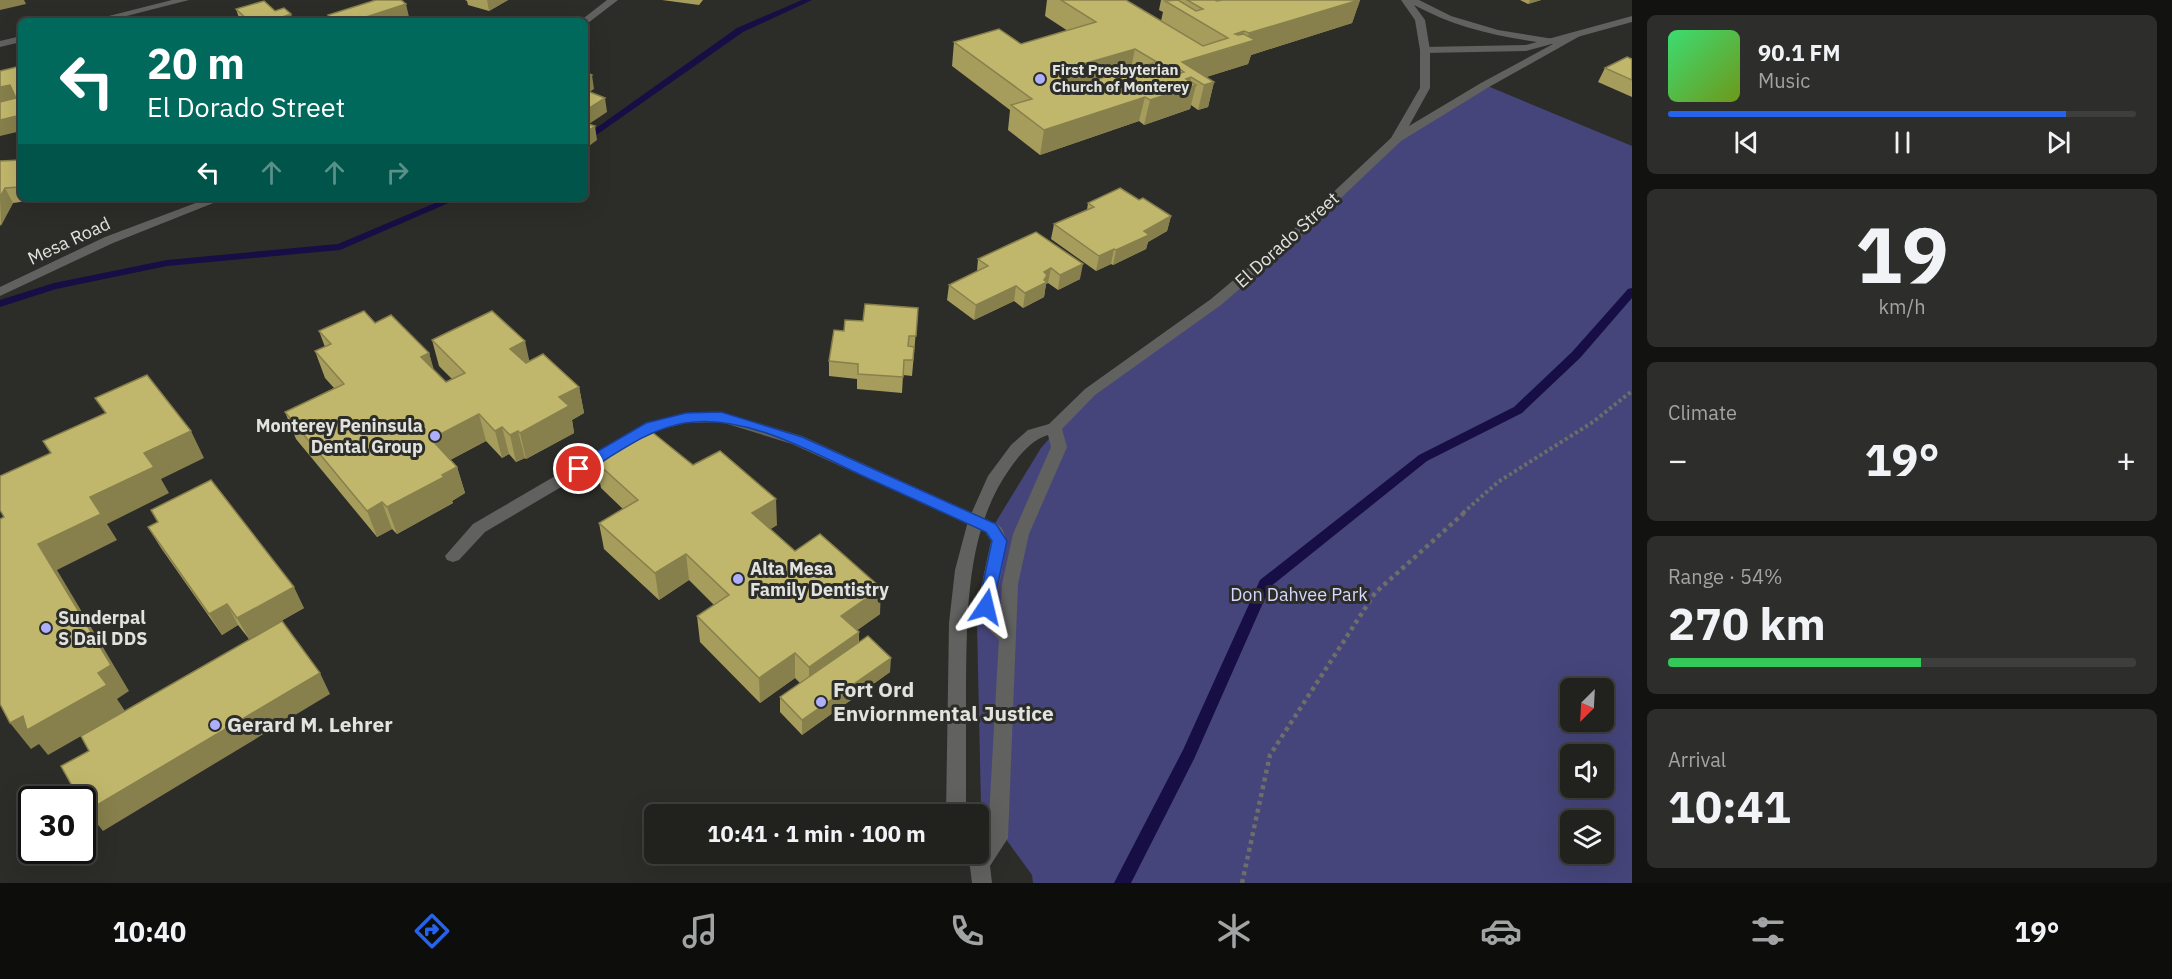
<!DOCTYPE html>
<meta charset="utf-8">
<style>
:root{--surface:#21211e;--page:#2d2e2b;--text:#f1f3f6;--muted:#a2a3a4;--line:#3e3e3c;--accent:#2563eb}
body{margin:0;font-family:"IBM Plex Sans",sans-serif;background:var(--page);color:var(--text);height:100vh;display:flex;flex-direction:column;font-size:22px;white-space:nowrap}
*{box-sizing:border-box;margin:0}
p{font-size:20px;color:var(--muted)}
.icon{flex:none;width:33px;height:33px;fill:none;stroke:currentColor;stroke-width:2;stroke-linecap:round;stroke-linejoin:round}
.map{position:relative;flex:1;overflow:hidden}
.sheet{display:flex;flex-direction:column;gap:15px;padding:15px;background:#121210;width:540px}
.sheet>*{flex:none}
.banner{position:absolute;left:18px;top:18px;width:570px;height:183px;border-radius:9px;box-shadow:0 6px 24px #0002,0 0 0 2px var(--line);background:#00695c;color:#fff;overflow:hidden}
.needle{width:39px;rotate:204deg}
.tools{position:absolute;left:1560px;top:678px;display:grid;gap:12px}
.tools a{display:grid;place-items:center;width:54px;height:54px;border-radius:9px;background:var(--surface);box-shadow:0 6px 24px #0002,0 0 0 2px var(--line);font-size:30px}
.speed{position:absolute;left:18px;top:786px;display:flex;gap:12px;font-size:30px;font-weight:700;text-align:center}
.speed>*{display:grid;place-content:center;width:78px;height:78px;border-radius:50%;background:var(--surface);box-shadow:0 6px 24px #0002,0 0 0 2px var(--line);line-height:1}
.speed .limit{border:3px solid #111;border-radius:9px;background:#fff;color:#111}
.pin{position:absolute;display:grid;place-items:center;width:51px;height:51px;color:#fff;margin:-26px;border:3px solid #fff;border-radius:50%;box-shadow:0 2px 6px #0007}
.me{position:absolute;width:66px;margin:-33px;rotate:10deg;stroke-linejoin:round;filter:drop-shadow(0 0 4px #0008)}
.turn{display:flex;align-items:center;gap:21px;height:126px;padding:0 30px;font-size:27px}
.turn .icon{width:78px;height:78px;stroke-width:2.5}
.turn b{display:block;font-size:42px;line-height:51px}
.lanes{display:flex;align-items:center;height:57px;padding:0 30px;background:#0003;justify-content:center;gap:30px;direction:ltr}
.lanes .off{opacity:.35}
.big{font-size:45px;font-weight:800;line-height:1.1}
.sheet .card{flex:1;display:flex;flex-direction:column;justify-content:center;gap:9px;min-width:0;padding:0 21px;border-radius:9px;background:var(--page)}
.sheet .dial{align-items:center;gap:0}
.dial b{font-size:78px;line-height:1}
.song{display:flex;align-items:center;gap:18px}
.cover{width:72px;height:72px;border-radius:9px;background:linear-gradient(135deg,hsl(140 70% 55%),hsl(80 70% 35%))}
.played{height:6px;border-radius:3px;background:linear-gradient(90deg,var(--accent) 85%,var(--line) 85%)}
.keys{display:flex;justify-content:space-around;direction:ltr}
.heat{display:flex;justify-content:space-between;align-items:center;font-size:33px;direction:ltr}
.charge{height:9px;border-radius:4px;background:linear-gradient(90deg,#34c759 54%,var(--line) 0)}
.trip{position:absolute;left:644px;top:804px;width:345px;height:60px;border-radius:9px;background:var(--surface);box-shadow:0 6px 24px #0002,0 0 0 2px var(--line);font-weight:800;line-height:60px;text-align:center}
.tab-bar{display:flex;height:96px;justify-content:space-around;align-items:center;background:#0d0d0c;color:var(--muted)}
.tab-bar .icon{width:42px;height:42px}
.tab-bar .active{color:var(--accent)}
.tab-bar b{font-size:27px;color:var(--text)}
main{display:flex;flex:1;min-height:0}
.map>svg:first-child{display:block}
</style>
<main>
<div class="map">
<svg width="1632" height="883" viewBox="0 0 1632 883">
<rect width="100%" height="100%" fill="#2c2c28"/>
<!-- green -->
<path fill="#46457b" fill-rule="evenodd" d="M1485,85L1632,146V883H1033L1032,875L981,805L977,625L994,525L1041,448L1090,392L1216,302L1396,140ZM1570,688H1604V722H1570ZM1570,754H1604V788H1570ZM1570,820H1604V854H1570Z"/>
<g fill="none" stroke-linecap="round" stroke-linejoin="round">
<!-- stream -->
<g fill="#170e45" fill-rule="evenodd">
<path d="M802,0H812L743,32L585,143V136L737,28Z"/>
<path d="M447,198H460L340,250L167,266L56,289L0,307V300L54,283L167,260L338,244Z"/>
<path d="M1632,288V298L1580,358L1522,413L1427,461L1270,587L1194,759L1131,883H1114L1183,750L1260,580L1419,455L1514,407L1572,352L1628,289Z"/>
</g>
<!-- path-far1 -->
<path stroke="#6d6d69" stroke-width="4" stroke-dasharray="3 3" stroke-linecap="butt" d="M1463,513L1498,482L1593,422L1632,391"/>
<!-- path -->
<path stroke="#6d6d69" stroke-width="4.5" stroke-dasharray="4 4" stroke-linecap="butt" d="M1242,883L1270,755L1375,593L1465,512"/>
<!-- minor -->
<g fill="#61615f" fill-rule="evenodd">
<path d="M172,0H189L107,21H89Z"/>
<path d="M607,0H618L588,23L580,21Z"/>
<path d="M1632,16V22L1526,51L1425,53L1420,50L1425,47L1526,45Z"/>
<path d="M21,36V42L0,47V41Z"/>
<path d="M209,198H226L113,243L0,296V287L105,237Z"/>
<path d="M721,412L802,436L997,524L1002,528L1007,541L995,607C999,620 1010,625 1016,637L1013,642L1007,644L1001,642L984,625L977,607L991,541L985,532L792,444L721,422L686,423L656,431L485,532L459,560L453,562L447,560L445,556L473,524L646,423L686,413Z"/>
</g>
<!-- tertiary -->
<path fill="#61615f" fill-rule="evenodd" d="M1401,0H1419L1451,16L1498,30L1560,40L1575,33L1580,36L1489,87L1401,141L1302,235L1221,305L1095,395L1062,429L1067,447L1029,534L1018,584L1008,838L990,866L992,883H972L970,867L962,854H978V847L988,835L1002,584L1013,534L1051,447L1048,435C1032,440 1021,453 1011,467C965,530 967,616 966,691C966,732 966,773 966,814H946L949,623L955,570L968,521L988,476L1011,445L1028,430L1049,424L1085,389L1211,299L1294,229L1391,138L1420,88V50L1415,20ZM1414,5C1458,29 1504,38 1553,44L1481,83L1409,126L1430,88V50L1425,20Z"/>
</g>
<!-- wall -->
<g fill="#a69d5d">
<path d="M465,0H508L489,11L468,5L467,1Z"/>
<path d="M662,0H703L699,5Z"/>
<path d="M1047,0H1126L1161,21L1163,12L1159,10L1161,0H1219V1L1360,0L1352,23L1251,55L1248,64L1206,77L1214,82L1208,107L1198,110L1191,105L1190,109L1144,125L1139,121L1040,155L1008,130L1010,110L952,66L954,42L1021,44L1068,31L1045,16Z"/>
<path d="M1520,0H1541L1528,4Z"/>
<path d="M236,9L275,11L293,21H240Z"/>
<path d="M328,15L409,17L399,21H330Z"/>
<path d="M1632,59V97L1598,82L1605,68Z"/>
<path d="M21,160V198H29L27,201L13,203L0,226V161Z"/>
<path d="M1139,200L1171,216L1167,231L1148,242L1146,249L1113,265L1111,264L1096,271L1051,239L1054,224L1087,210L1088,203Z"/>
<path d="M1036,232L1080,279L1058,290L1048,283L1046,284L1044,297L1023,308L1014,301L974,320L947,300L949,285L977,271L978,259Z"/>
<path d="M918,308L912,376L903,375L902,393L857,389V379L829,376V361L844,331L863,321Z"/>
<path d="M375,323L429,353L433,369L446,382L452,379L439,366L432,340L529,361L579,387L584,413L572,420L574,433L526,459L525,458L516,462L509,454L502,458L486,441L450,460L457,467L465,493L452,501L453,503L397,534L392,529L377,537L296,439L285,412L334,388L325,378L315,351L325,347L319,331Z"/>
<path d="M596,462L693,465L777,525L770,529L795,551L880,614L857,630L859,632V643L890,672L802,735L780,712V697L800,683L795,678L760,703L700,642L697,616L714,605L689,580L659,600L604,549L599,523L623,509L601,488Z"/>
<path d="M151,510L304,608L249,639L238,625L222,635L161,548L148,527L158,522Z"/>
</g>
<!-- shaded-wall -->
<g fill="#87804c">
<path d="M0,0H24L26,4L0,10Z"/>
<path d="M487,0H508L489,11Z"/>
<path d="M1360,0L1352,23L1251,55L1248,64L1197,80L1191,77L1189,87L1196,85L1190,109L1144,125L1150,100L1184,72L1182,62L1231,48L1235,34L1244,31L1241,45L1246,43L1249,33Z"/>
<path d="M1530,0H1541L1528,4Z"/>
<path d="M406,4L409,17L399,21H354Z"/>
<path d="M291,14L293,21H283L282,17Z"/>
<path d="M1135,49L1130,73L1051,96L1055,72Z"/>
<path d="M1174,65L1169,90L1167,67Z"/>
<path d="M592,75L594,89L588,93L585,99V79Z"/>
<path d="M1214,82L1208,107L1198,110L1204,85Z"/>
<path d="M10,85L18,99L0,103V87Z"/>
<path d="M1145,97L1139,121L1040,155L1044,130Z"/>
<path d="M605,98L607,112L586,126L585,111Z"/>
<path d="M21,115V131L0,136V120Z"/>
<path d="M595,126L597,140L585,149V133Z"/>
<path d="M5,188L13,203L1,226L0,197Z"/>
<path d="M1171,216L1167,231L1148,242L1146,249L1113,265L1116,250L1144,231Z"/>
<path d="M1114,249L1111,264L1096,271L1099,256Z"/>
<path d="M1083,264L1080,279L1058,290L1060,275Z"/>
<path d="M1051,268L1048,283L1046,284L1044,297L1023,308L1025,293L1044,272Z"/>
<path d="M1016,286L1014,301L974,320L976,305Z"/>
<path d="M525,341L531,368L510,349Z"/>
<path d="M429,353L437,380L421,357Z"/>
<path d="M579,387L584,413L572,420L574,433L526,459L520,433L559,397Z"/>
<path d="M479,414L486,441L439,466L431,439Z"/>
<path d="M502,427L509,454L502,458L495,431Z"/>
<path d="M191,431L204,458L161,479L169,493L107,524L117,540L57,570L129,691L117,699L125,711L48,755L39,744L31,749L10,723L98,673L38,544L90,497L144,453Z"/>
<path d="M518,431L525,458L516,462L510,435Z"/>
<path d="M457,467L465,493L452,501L453,503L397,534L387,507Z"/>
<path d="M776,499L777,525L754,540L752,513Z"/>
<path d="M382,502L392,529L377,537L367,511Z"/>
<path d="M686,554L689,580L659,600L655,573Z"/>
<path d="M294,587L304,608L249,639L237,618Z"/>
<path d="M881,588L880,614L841,642V616Z"/>
<path d="M227,604L238,625L222,635L209,614Z"/>
<path d="M859,632L858,658L809,692V667Z"/>
<path d="M795,653V678L760,703L759,678Z"/>
<path d="M891,658L890,672L802,735V720Z"/>
<path d="M320,673L330,694L103,831L87,811Z"/>
</g>
<!-- building -->
<g fill="#c1b76c" stroke="#87804c" stroke-width="1.5" fill-rule="evenodd">
<path d="M376,0H401L406,4L354,21H335L328,15Z"/>
<path d="M1061,0H1126L1203,46L1228,38L1165,1L1178,0L1196,11L1203,9L1187,0H1215L1217,1L1222,0H1359L1249,33L1244,31L1235,34L1238,35L1244,34L1255,40L1182,62L1214,82L1204,85L1191,77L1186,79L1196,85L1150,100L1145,97L1044,130L1011,105L1032,99L954,42L999,29L1021,44L1096,22ZM1135,49L1157,62L1074,86L1055,72ZM1174,65L1184,72L1178,74L1167,67Z"/>
<path d="M264,1L275,11L284,8L291,14L282,17L286,21H249L236,9Z"/>
<path d="M1627,57L1632,59V80L1605,68Z"/>
<path d="M21,66V115L0,120V102L16,98L10,85L0,87V71Z"/>
<path d="M585,72L592,75L585,79Z"/>
<path d="M585,90L605,98L585,111Z"/>
<path d="M585,123L595,126L585,133Z"/>
<path d="M21,160V183L19,187L5,188L0,197V161Z"/>
<path d="M1120,188L1139,200L1143,198L1171,216L1144,231L1149,235L1116,250L1114,249L1099,256L1054,224L1094,207L1088,203Z"/>
<path d="M1036,232L1083,264L1060,275L1051,268L1044,272L1047,275L1044,280L1047,282L1025,293L1016,286L976,305L949,285L988,266L978,259Z"/>
<path d="M865,304L918,308L916,336H909L908,346L914,347L913,360H904L903,377L858,374V364L829,361L834,330L844,331L845,320L863,321Z"/>
<path d="M364,311L375,323L391,315L429,353L421,357L446,382L465,373L432,340L492,311L525,341L510,349L526,363L543,354L579,387L559,397L569,406L520,433L518,431L510,435L502,427L495,431L479,414L431,439L457,467L442,475L444,477L387,507L382,502L367,511L285,412L344,384L315,351L331,344L319,331Z"/>
<path d="M147,375L191,431L144,453L154,467L90,497L101,514L38,544L111,665L98,673L107,685L27,730L23,716L10,723L0,704V519L4,517L0,510V476L51,453L43,441L106,413L95,398Z"/>
<path d="M647,428L693,465L720,451L776,499L752,513L795,551L820,534L881,588L841,616L859,632L809,667L795,653L759,678L697,616L729,595L686,554L655,573L599,523L638,500L596,462Z"/>
<path d="M211,480L294,587L237,618L227,604L209,614L148,527L158,522L151,510Z"/>
<path d="M282,621L320,673L87,811L82,804V800H80L61,766L89,751L81,736Z"/>
<path d="M868,636L891,658L802,720L780,697Z"/>
</g>
<!-- route -->
<path fill="#2563eb" stroke="#184099" stroke-width="1.5" d="M721,412L802,437L996,524L1007,541L992,611L986,613L981,611L978,607L992,541L986,532C944,513 903,494 861,475C810,451 743,413 685,423C648,429 616,454 584,473H574L572,469L574,465L646,423L686,413Z"/>
<!-- markers -->
<g fill="#adaffb" stroke="#2c2c28" stroke-width="2">
<circle cx="1040" cy="79" r="6"/>
<circle cx="435" cy="436" r="6"/>
<circle cx="738" cy="579" r="6"/>
<circle cx="46" cy="628" r="6"/>
<circle cx="821" cy="702" r="6"/>
<circle cx="215" cy="725" r="6"/>
</g>
<g text-anchor="middle" stroke-width="6" stroke-linejoin="round" paint-order="stroke">
<!-- far-poi labels -->
<g font-size="15" font-weight="bold" fill="#e2e2df" stroke="#2c2c28" text-anchor="start">
<text x="1052" y="75">First Presbyterian<tspan x="1052" dy="17">Church of Monterey</tspan></text>
</g>
<!-- street labels -->
<g font-size="18" fill="#e2e2df" stroke="#2c2c28">
<text transform="translate(1287 240) rotate(-42)" y="6">El Dorado Street</text>
<text transform="translate(69 241) rotate(-25)" y="6">Mesa Road</text>
</g>
<!-- poi labels -->
<g font-size="18" font-weight="bold" fill="#e2e2df" stroke="#2c2c28" text-anchor="start">
<text x="423" y="432" text-anchor="end">Monterey Peninsula<tspan x="423" dy="21">Dental Group</tspan></text>
<text x="750" y="575">Alta Mesa<tspan x="750" dy="21">Family Dentistry</tspan></text>
<text x="58" y="624">Sunderpal<tspan x="58" dy="21">S Dail DDS</tspan></text>
</g>
<!-- park labels -->
<g font-size="18" fill="#d7d9fe" stroke="#2c2c28">
<text x="1299" y="601">Don Dahvee Park</text>
</g>
<!-- near-poi labels -->
<g font-size="21" font-weight="bold" fill="#e2e2df" stroke="#2c2c28" text-anchor="start">
<text x="833" y="697">Fort Ord<tspan x="833" dy="24">Enviornmental Justice</tspan></text>
<text x="227" y="732">Gerard M. Lehrer</text>
</g>
</g>
</svg>
<div class="tools">
<a><svg class="needle" viewBox="-14 -14 28 28"><path d="M0-13l5 13h-10z" fill="#e53935"/><path d="M0 13l5-13h-10z" fill="#a2a3a4"/></svg></a>
<a><svg class="icon" aria-label="sound" viewBox="0 0 24 24"><path d="M4 9h4l5-4v14l-5-4H4zM17 9q2 3 0 6"/></svg></a>
<a><svg class="icon" aria-label="layers" viewBox="0 0 24 24"><path d="M12 4l9 5-9 5-9-5zM3 14l9 5 9-5"/></svg></a>
</div>
<div class="speed"><div class="limit">30</div></div>
<div class="pin" style="left:579px;top:469px;background:#d93025"><svg class="icon" aria-label="arrive" viewBox="0 0 24 24"><path d="M6 21V4h12l-3 4 3 4H6"/></svg></div>
<svg class="me" style="left:986px;top:607px" viewBox="-20 -20 40 40"><path d="M0-17L14 15 0 8-14 15z" fill="#2563eb" stroke="#fff" stroke-width="4"/></svg>
<div class="trip">10:41 · 1 min · 100 m</div>
<div class="banner">
<div class="turn"><svg class="icon" aria-label="left" viewBox="0 0 24 24"><path d="M17 20v-9H6M10 6l-5 5 5 5"/></svg><div><b>20 m</b>El Dorado Street</div></div>
<div class="lanes"><svg class="icon" aria-label="left" viewBox="0 0 24 24"><path d="M17 20v-9H6M10 6l-5 5 5 5"/></svg><svg class="icon off" aria-label="ahead" viewBox="0 0 24 24"><path d="M12 20V5M6 11l6-6 6 6"/></svg><svg class="icon off" aria-label="ahead" viewBox="0 0 24 24"><path d="M12 20V5M6 11l6-6 6 6"/></svg><svg class="icon off" aria-label="right" viewBox="0 0 24 24"><path d="M7 20v-9h11M14 6l5 5-5 5"/></svg></div>
</div>
</div>
<section class="sheet">
<div class="card">
<div class="song"><i class="cover"></i><div><b>90.1 FM</b><p>Music</p></div></div>
<div class="played"></div>
<div class="keys"><svg class="icon" aria-label="previous" viewBox="0 0 24 24"><path d="M18 5L8 12l10 7zM5 5v14"/></svg><svg class="icon" aria-label="pause" viewBox="0 0 24 24"><path d="M8 5v14M16 5v14"/></svg><svg class="icon" aria-label="next" viewBox="0 0 24 24"><path d="M6 5l10 7-10 7zM19 5v14"/></svg></div>
</div>
<div class="card dial"><b>19</b><p>km/h</p></div>
<div class="card"><p>Climate</p>
<div class="heat"><a>−</a><b class="big">19°</b><a>+</a></div>
</div>
<div class="card"><p>Range · 54%</p><b class="big">270 km</b><div class="charge"></div></div>
<div class="card"><p>Arrival</p><b class="big">10:41</b></div>
</section>
</main>
<nav class="tab-bar">
<b>10:40</b>
<svg class="icon active" aria-label="directions" viewBox="0 0 24 24"><path d="M12 3l9 9-9 9-9-9zM9 14v-3h6M13 9l2 2-2 2"/></svg>
<svg class="icon" aria-label="music" viewBox="0 0 24 24"><path d="M9 18V5l10-2v13"/><circle cx="6" cy="18" r="3"/><circle cx="16" cy="16" r="3"/></svg>
<svg class="icon" aria-label="phone" viewBox="0 0 24 24"><path d="M5 4h4l2 5-3 2q2 4 5 5l2-3 5 2v4C11 20 4 13 5 4z"/></svg>
<svg class="icon" aria-label="climate" viewBox="0 0 24 24"><path d="M12 3v18M4 7l16 10M4 17L20 7"/></svg>
<svg class="icon" aria-label="car" viewBox="0 0 24 24"><path d="M5 17H2v-5l4-1 3-4h7l3 4 3 1v5h-3M9 17h6M6 11h13"/><circle cx="7" cy="17" r="2"/><circle cx="17" cy="17" r="2"/></svg>
<svg class="icon" aria-label="filters" viewBox="0 0 24 24"><path d="M4 7h16M4 17h16"/><circle cx="9" cy="7" r="2"/><circle cx="15" cy="17" r="2"/></svg>
<b>19°</b>
</nav>
